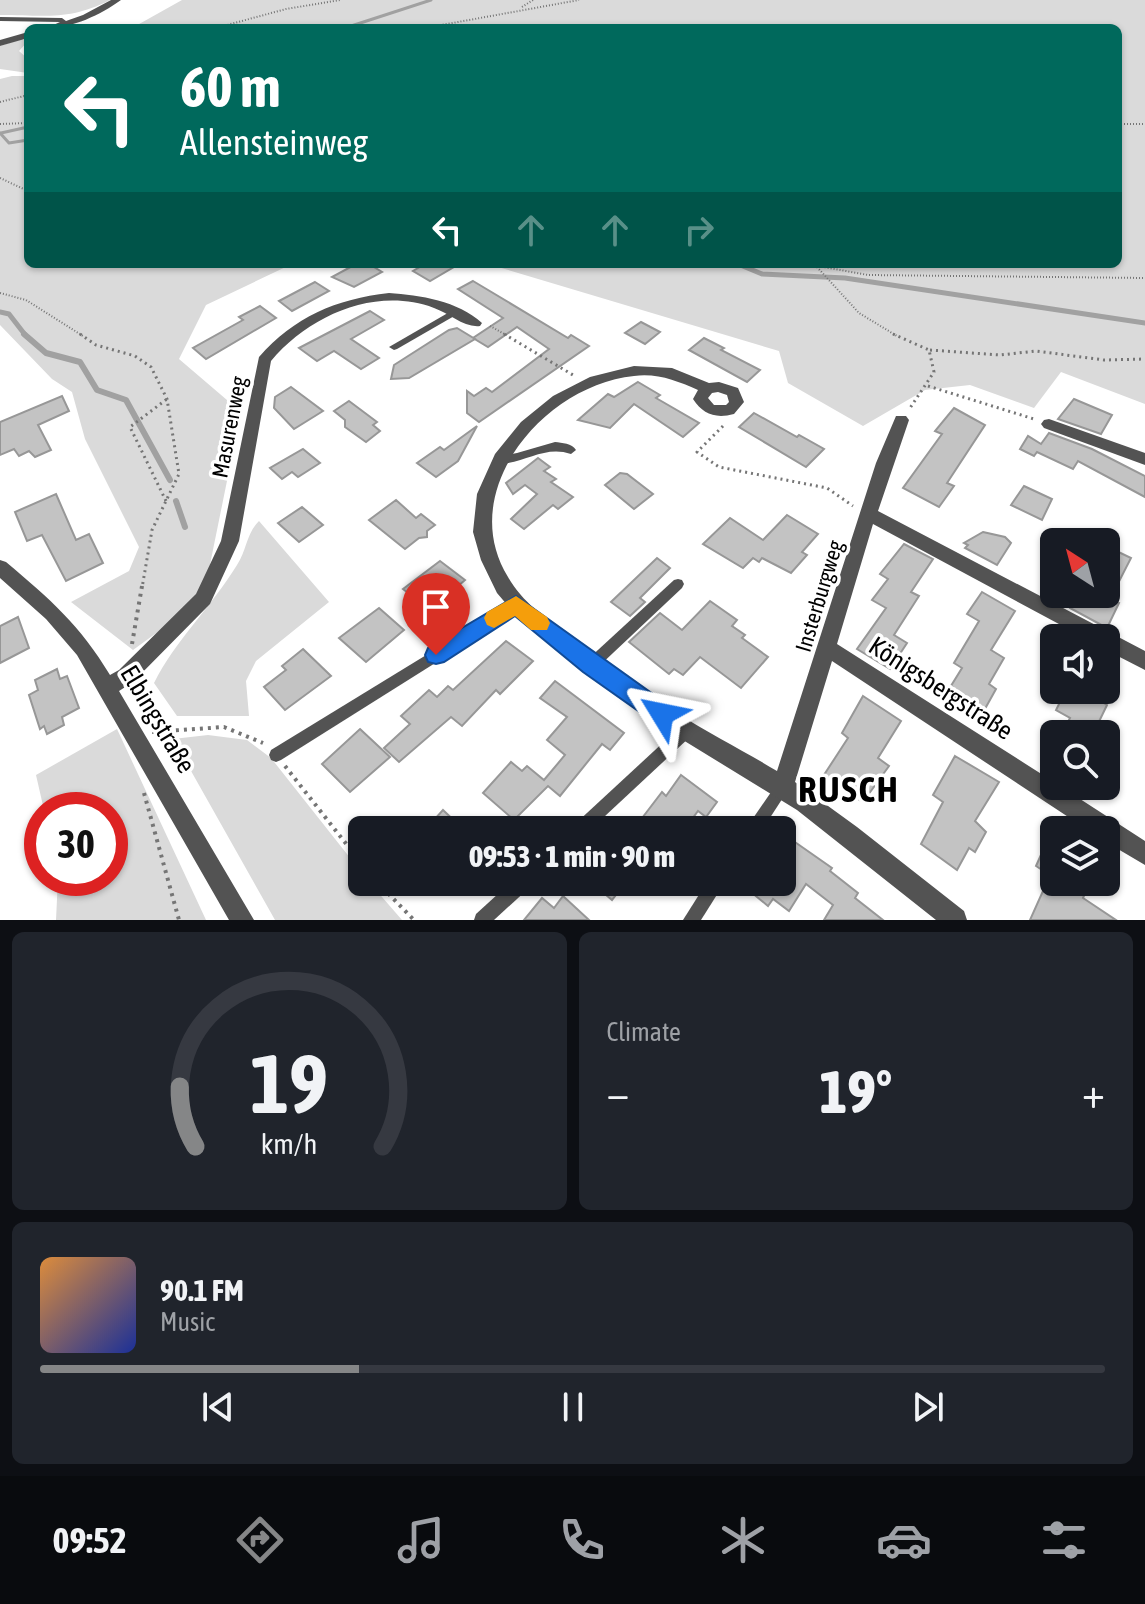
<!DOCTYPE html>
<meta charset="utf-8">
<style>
:root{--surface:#171b24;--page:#20242c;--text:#f1f3f6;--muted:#9ea1a6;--line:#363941;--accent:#858687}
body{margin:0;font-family:"Asap Condensed",sans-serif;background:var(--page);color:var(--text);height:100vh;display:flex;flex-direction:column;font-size:30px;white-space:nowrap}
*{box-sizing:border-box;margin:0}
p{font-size:26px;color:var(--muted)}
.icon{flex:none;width:44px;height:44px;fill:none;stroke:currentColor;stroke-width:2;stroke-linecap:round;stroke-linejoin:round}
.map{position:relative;height:920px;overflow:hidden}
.panel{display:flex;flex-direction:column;gap:12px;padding:12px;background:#0d0f14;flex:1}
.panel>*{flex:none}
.hud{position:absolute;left:24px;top:24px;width:1098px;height:244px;border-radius:12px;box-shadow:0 2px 6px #0004;background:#00695c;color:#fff;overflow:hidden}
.needle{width:52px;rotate:324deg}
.buttons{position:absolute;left:1040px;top:528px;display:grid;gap:16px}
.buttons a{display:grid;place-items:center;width:80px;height:80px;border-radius:12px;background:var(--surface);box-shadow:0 2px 6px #0004;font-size:40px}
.speed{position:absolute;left:24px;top:792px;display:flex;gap:16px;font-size:40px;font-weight:700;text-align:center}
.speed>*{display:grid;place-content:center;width:104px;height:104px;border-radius:50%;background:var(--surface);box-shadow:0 2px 6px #0004;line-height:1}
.speed .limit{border:12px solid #d22;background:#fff;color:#111}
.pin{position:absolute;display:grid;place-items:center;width:68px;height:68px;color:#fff;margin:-82px -34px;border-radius:50% 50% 50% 0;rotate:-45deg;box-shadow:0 0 8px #0007}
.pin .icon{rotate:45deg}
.me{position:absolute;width:88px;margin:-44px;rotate:305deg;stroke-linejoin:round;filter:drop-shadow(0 0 6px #0008)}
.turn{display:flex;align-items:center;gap:28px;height:168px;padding:0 24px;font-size:36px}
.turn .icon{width:104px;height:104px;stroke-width:2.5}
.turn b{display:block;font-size:56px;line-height:68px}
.lanes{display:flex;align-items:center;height:76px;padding:0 24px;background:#0003;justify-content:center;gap:40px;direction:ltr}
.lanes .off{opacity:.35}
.big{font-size:60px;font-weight:800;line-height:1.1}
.panel .card{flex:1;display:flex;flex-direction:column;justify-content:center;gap:12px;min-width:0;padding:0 28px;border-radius:12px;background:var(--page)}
.panel .dial{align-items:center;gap:0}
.dial svg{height:208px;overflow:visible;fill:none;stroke:var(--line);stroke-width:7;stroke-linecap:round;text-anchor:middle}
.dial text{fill:var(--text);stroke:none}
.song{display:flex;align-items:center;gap:24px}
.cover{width:96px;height:96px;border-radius:12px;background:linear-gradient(135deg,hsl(30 70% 55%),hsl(230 70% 35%))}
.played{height:8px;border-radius:4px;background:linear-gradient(90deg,var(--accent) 30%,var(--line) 30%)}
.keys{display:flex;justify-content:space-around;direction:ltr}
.heat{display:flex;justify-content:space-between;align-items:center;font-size:44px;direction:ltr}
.panel .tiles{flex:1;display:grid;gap:12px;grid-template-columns:1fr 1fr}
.card:last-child{grid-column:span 2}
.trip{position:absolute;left:348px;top:816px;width:448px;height:80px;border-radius:12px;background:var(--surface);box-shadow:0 2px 6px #0004;font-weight:800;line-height:80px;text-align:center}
.menu{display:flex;height:128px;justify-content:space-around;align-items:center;background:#090b0e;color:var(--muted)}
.menu .icon{width:56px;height:56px}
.menu .selected{color:var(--accent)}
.menu b{font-size:36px;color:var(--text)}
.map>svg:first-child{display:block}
</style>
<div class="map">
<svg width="1145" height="920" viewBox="0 0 1145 920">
<rect width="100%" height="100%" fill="#fff"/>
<!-- green -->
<g fill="#dadada">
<path d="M0,0H110C69,21 45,15 0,15Z"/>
<path d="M182,0H1145V404L1061,372L1034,408L970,385L925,390L863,426L788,383L779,351L488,264H1118V28H132Z"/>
<path d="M21,39L28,41L19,51L28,59V73L0,69V46Z"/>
<path d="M12,76H28V264H292L206,305L179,359L241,412L203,599L133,650L71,602L129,571L139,547L85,439L72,392L52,379L0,325V79Z"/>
<path d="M259,521L329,602L256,661L246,681L249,716H177L154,683C175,641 212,606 237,565C247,550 246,534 259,521Z"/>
<path d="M117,729L206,920H56L58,878H110V810H44L36,775Z"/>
<path d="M208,735L247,740L271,758L362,873V882H369L402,920H275L173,739Z"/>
</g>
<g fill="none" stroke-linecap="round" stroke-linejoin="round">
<!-- stream-far2 -->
<g stroke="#a1a1a1" stroke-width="3">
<path d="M307,28H316"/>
<path d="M345,28L431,0"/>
<path d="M0,133L9,143L28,140"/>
<path d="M1,133L28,127"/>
</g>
<!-- stream-far1 -->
<g stroke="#a1a1a1" stroke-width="5">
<path d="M738,264L762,274L845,278L1145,323"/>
<path d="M0,312L9,314L26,336"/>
</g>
<!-- stream -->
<g stroke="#a1a1a1" stroke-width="6">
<path d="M24,334L46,353L80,362L97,390L126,400L170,480"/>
<path d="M176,501L185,527"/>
</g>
</g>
<!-- building -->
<g fill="#c3c3c3" stroke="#979797" stroke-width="2">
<path d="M356,264H369L382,272L354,287L332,277Z"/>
<path d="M425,264H459L430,281L413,271Z"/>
<path d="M473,281L568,338L571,335L589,346L479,422L467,413V391L474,396L486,388L492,392L549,349L517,327L488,347L473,338L503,318L458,289Z"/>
<path d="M315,282L329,291L292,311L279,301Z"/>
<path d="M260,306L276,318L206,359L193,348L243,320L239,317Z"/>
<path d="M370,311L384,320L351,339L379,358L361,369L334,351L317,361L299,348Z"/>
<path d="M641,322L660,332L645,344L625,333Z"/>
<path d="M457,328L475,339L409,378L391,379L394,365L449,330Z"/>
<path d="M704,338L724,348L721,350L760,370L747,382L689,350Z"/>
<path d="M638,382L660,395L656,398L699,423L683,437L634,404L610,428L578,420L608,394L614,397Z"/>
<path d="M291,387L323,411L294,429L274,408L275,397Z"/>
<path d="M62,396L69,411L38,425L51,450L35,457L29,451L19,456L14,449L0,455V422Z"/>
<path d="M1074,399L1112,415L1101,434L1058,419Z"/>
<path d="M349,401L377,422L373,425L380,431L366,442L345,427V420L334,411Z"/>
<path d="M954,408L985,425L947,483L954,486L939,507L903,488L942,434L935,431Z"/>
<path d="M754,413L797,437L799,435L824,449L806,467L739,427Z"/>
<path d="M477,426L458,461L436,477L417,463L440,447L444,450Z"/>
<path d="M1049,433L1092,449L1145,476V497L1078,461L1073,469L1037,452L1034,456L1020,449L1028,436L1041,444Z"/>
<path d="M303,449L320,463L298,477L292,472L282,479L270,468Z"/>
<path d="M538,458L550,467L544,471L556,479L551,482L573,497L558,509L553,505L524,529L511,519L537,494L525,485L513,494L506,483Z"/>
<path d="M620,473L627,474L653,494L634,509L605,485Z"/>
<path d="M1024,486L1052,499L1042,520L1011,505Z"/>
<path d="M56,494L76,540L89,534L103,563L66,581L42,535L27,541L15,512Z"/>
<path d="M396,500L416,518L421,514L435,525L427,531V537L419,538L405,549L369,520Z"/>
<path d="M302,507L323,525L299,542L278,523Z"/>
<path d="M787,515L818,534L802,552L807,555L791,573L762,558L759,562L753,558L743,568L703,544L730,518L763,540Z"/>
<path d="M983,532L1005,537L1011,543L997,565L965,548L968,545L964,543Z"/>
<path d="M904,544L933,559L911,592L919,596L894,635L907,643L890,669L857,649L886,608L872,600L888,579L880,574Z"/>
<path d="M1106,546L1131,558L1110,599L1119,603L1107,628L1070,608L1076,594H1106Z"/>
<path d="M657,558L670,568L640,598L645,602L630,616L611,602Z"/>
<path d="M440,561L465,580L444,598L440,595L426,607L403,589Z"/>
<path d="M982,592L1015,611L991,650L1004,658L989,684L996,689L981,716L946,694L962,668L954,663L979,621L967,614Z"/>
<path d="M710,601L737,620L732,626L745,635L742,638L768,657L741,688L700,657L683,675L674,669L669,674L629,642L660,613L682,630Z"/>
<path d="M379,608L404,630L366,662L339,638Z"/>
<path d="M18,617L29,648L0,663V626Z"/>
<path d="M506,641L533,661L500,694L496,690L462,726L451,717L399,762L384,748L410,724L401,716L429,690L437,697L448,686L453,690Z"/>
<path d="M303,649L331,676L285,710L264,687L286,670L282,666Z"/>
<path d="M57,669L60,679L67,676L79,708L62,717L64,725L47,734L44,726L40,729L29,695L38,690L35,680Z"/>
<path d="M555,681L624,733L610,750L602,744L560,796L548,786L514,820L483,793L511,762L522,771L527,766L544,780L565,755L547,740L567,717L540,698Z"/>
<path d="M1066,690H1103L1099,700L1107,705L1093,734H1062L1070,718L1056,710Z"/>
<path d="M863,696L901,721L878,758L889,766L863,802L822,778L848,738L842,733Z"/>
<path d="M360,729L390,757L350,792L322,764Z"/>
<path d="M955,756L999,782L975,821L986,832L975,852L969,848L957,870L921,844L943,802L933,795Z"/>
<path d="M681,775L717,802L706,817L698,811L684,830H633L662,792L666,796Z"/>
<path d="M443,810L464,830H425Z"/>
<path d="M1054,826V878L1036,866Z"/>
<path d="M782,833L832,868L830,871L858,893L855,898L883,920H824L833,905L806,884L789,911L773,899L768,906L751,892L742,882H782Z"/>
<path d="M591,882H626L612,900Z"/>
<path d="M1047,882H1090L1083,898L1116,920H1030Z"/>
<path d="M563,896L589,920H524L542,898L554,908Z"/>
</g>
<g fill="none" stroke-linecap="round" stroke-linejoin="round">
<!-- path-far2 -->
<g stroke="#757575" stroke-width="2" stroke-dasharray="1 2" stroke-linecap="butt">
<path d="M522,7L533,0"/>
<path d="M216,28L286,9L340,0"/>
<path d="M425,28L579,0"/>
<path d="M0,102L28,95"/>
<path d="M0,124L28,123"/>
<path d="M1118,124H1145"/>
<path d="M0,178L28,191"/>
<path d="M807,264L868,275L1145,278"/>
<path d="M817,267L859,313L897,336"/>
<path d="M0,293L26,300L83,336"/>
<path d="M490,326L508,336"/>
</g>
<!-- path-far1 -->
<g stroke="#757575" stroke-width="3" stroke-dasharray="2 4" stroke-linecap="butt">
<path d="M80,334L96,345L135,356L151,367L167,399L179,474L152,530L142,588"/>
<path d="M504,334L573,375"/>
<path d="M893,334L929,350L934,372L910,408"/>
<path d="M930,350L1000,355L1036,351L1104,360L1145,359"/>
<path d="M928,386L1034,419"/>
<path d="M723,426L697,452L719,467L827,488L853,506"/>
<path d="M166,501L130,427L167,399"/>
</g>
<!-- path -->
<g stroke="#757575" stroke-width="4" stroke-dasharray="3 5" stroke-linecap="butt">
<path d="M132,644L142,586"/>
<path d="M152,732L224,727L263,743"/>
<path d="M285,766L362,864"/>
<path d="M144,793L179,920"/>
<path d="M377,882L414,920"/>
</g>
<!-- service -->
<g fill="#535353" fill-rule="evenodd">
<path d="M453,310L458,313L456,315L397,349L394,350L389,347Z"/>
<path d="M555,442C562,443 572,443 576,450L571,454C546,445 526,462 501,464L496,460L501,456L517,453Z"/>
<path d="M678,579L682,580L684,584L682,588L596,669L591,671L586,669L584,665L586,661L674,580Z"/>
<path d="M516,600L521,601L522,605L521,609L281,760L276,762L271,760L269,755L271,750Z"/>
<path d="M686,724L691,726L693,731L691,736L590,830H571L574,825L681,726Z"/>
<path d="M783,780L788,782L790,787L762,830H745L778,782Z"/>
<path d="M511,882H531L529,888L494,920H474L476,914Z"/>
<path d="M707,882H725L701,920H683Z"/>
</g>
<!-- minor -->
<g fill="#535353" fill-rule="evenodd">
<path d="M111,0H121C100,15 73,28 47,28L60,22L0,21V17L62,18L66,21L83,15Z"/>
<path d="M28,32V38L0,46V40Z"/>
<path d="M389,293C420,295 458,301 482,323L480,326C464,328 449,313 434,308C375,286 309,316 271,361L239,541L210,604L133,682L119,691L254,920H229L77,655L46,619L0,578V560L6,562C50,599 80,625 110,675L119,670L196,594L221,541L259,357C294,317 336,299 389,293Z"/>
<path d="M634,366L672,368L709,383L719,382L738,388L744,402L734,414C715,419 703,414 693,399L698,390C677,381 658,373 634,376C544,385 455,491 508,577C523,603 545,617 568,636C603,663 639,690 677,713C710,734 744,751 777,771L876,463L896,416H906L909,420L878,511L1145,651V670L1106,650V638H1085L873,524L837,644L1054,782V786H1060L1145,841V865L1106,842V830H1088L832,661L795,782L857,827L964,911L967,920H936L797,810L665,729L601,684L519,619L497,593L481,560L473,532L477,494L495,454L521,422L553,396L590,377ZM718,392L727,395L729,402L726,405H714L708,398L712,393Z"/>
<path d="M1049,419L1145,453V465L1044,428L1041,424L1044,420Z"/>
</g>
</g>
<!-- route -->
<path fill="#1a73e8" stroke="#114b97" stroke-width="2" d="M516,596L671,707L674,714L671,722L662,725L654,722L583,672L515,616L444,662L436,664L428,662L425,655L428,648Z"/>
<!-- slow -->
<path fill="#f59e0b" d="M516,596L547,617L550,623L547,630H531L515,616L494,628L487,625L484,618L487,612Z"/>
<g text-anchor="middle" stroke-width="7" stroke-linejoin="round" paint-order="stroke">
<!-- street labels -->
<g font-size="22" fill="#000" stroke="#fff">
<text transform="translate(229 427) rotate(-79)" y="8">Masurenweg</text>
<text transform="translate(819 596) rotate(-73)" y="8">Insterburgweg</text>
</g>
<!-- near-street labels -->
<g font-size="26" fill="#000" stroke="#fff">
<text transform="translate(941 688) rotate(33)" y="9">Königsbergstraße</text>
<text transform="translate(158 719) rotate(59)" y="9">Elbingstraße</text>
</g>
<!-- near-district labels -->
<g font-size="36" font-weight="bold" letter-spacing="2" fill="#000" stroke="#fff">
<text x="849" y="802">RUSCH</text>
</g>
</g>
</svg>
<div class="buttons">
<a><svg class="needle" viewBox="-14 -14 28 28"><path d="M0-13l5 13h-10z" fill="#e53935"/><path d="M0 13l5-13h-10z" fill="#9ea1a6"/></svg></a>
<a><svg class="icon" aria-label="sound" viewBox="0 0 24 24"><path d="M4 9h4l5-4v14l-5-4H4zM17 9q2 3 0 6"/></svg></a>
<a><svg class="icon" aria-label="search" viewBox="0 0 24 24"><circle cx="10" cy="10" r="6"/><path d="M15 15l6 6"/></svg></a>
<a><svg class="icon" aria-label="layers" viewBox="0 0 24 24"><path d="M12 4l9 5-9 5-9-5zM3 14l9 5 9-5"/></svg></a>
</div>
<div class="speed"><div class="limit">30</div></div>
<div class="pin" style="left:436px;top:655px;background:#d93025"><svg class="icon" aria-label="arrive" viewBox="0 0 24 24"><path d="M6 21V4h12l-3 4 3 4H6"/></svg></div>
<svg class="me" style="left:662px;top:714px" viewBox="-20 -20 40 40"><path d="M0-17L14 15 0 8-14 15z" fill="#1a73e8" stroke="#fff" stroke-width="4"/></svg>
<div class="trip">09:53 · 1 min · 90 m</div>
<div class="hud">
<div class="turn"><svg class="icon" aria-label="left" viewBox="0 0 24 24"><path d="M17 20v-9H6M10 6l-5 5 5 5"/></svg><div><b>60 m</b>Allensteinweg</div></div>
<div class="lanes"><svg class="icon" aria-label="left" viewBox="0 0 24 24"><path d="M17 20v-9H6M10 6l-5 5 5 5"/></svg><svg class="icon off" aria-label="ahead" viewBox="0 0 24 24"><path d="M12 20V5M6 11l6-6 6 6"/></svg><svg class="icon off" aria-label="ahead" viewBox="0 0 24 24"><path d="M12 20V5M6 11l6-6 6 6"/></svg><svg class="icon off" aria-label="right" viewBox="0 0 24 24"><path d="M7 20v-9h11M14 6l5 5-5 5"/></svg></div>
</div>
</div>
<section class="panel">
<div class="tiles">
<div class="card dial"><svg viewBox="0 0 100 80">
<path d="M14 69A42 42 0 1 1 86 69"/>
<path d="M14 69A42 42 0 0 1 8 46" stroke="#858687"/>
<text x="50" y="56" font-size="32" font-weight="700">19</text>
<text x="50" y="72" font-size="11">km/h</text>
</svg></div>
<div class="card"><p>Climate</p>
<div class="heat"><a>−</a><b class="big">19°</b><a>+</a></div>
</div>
<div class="card">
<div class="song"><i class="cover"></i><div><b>90.1 FM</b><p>Music</p></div></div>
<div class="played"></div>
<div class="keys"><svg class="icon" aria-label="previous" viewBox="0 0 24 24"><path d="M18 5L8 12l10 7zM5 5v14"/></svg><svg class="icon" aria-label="pause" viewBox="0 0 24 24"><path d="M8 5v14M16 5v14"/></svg><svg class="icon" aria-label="next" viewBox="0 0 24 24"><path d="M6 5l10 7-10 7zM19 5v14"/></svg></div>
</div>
</div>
</section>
<nav class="menu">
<b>09:52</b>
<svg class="icon selected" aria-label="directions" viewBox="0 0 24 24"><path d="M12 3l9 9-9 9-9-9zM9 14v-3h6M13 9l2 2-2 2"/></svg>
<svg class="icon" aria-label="music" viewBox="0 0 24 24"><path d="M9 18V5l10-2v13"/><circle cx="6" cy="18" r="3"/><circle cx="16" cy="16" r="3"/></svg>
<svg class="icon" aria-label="phone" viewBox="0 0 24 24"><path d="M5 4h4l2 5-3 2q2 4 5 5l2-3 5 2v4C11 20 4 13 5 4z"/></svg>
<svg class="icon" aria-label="climate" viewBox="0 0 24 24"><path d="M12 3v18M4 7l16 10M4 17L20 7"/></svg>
<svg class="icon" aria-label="car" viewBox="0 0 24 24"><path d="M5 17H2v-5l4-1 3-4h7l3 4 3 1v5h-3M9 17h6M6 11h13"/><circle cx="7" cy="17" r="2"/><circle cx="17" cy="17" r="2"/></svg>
<svg class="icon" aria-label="filters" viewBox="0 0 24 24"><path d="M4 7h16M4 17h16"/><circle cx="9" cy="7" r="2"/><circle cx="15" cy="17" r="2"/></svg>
</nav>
